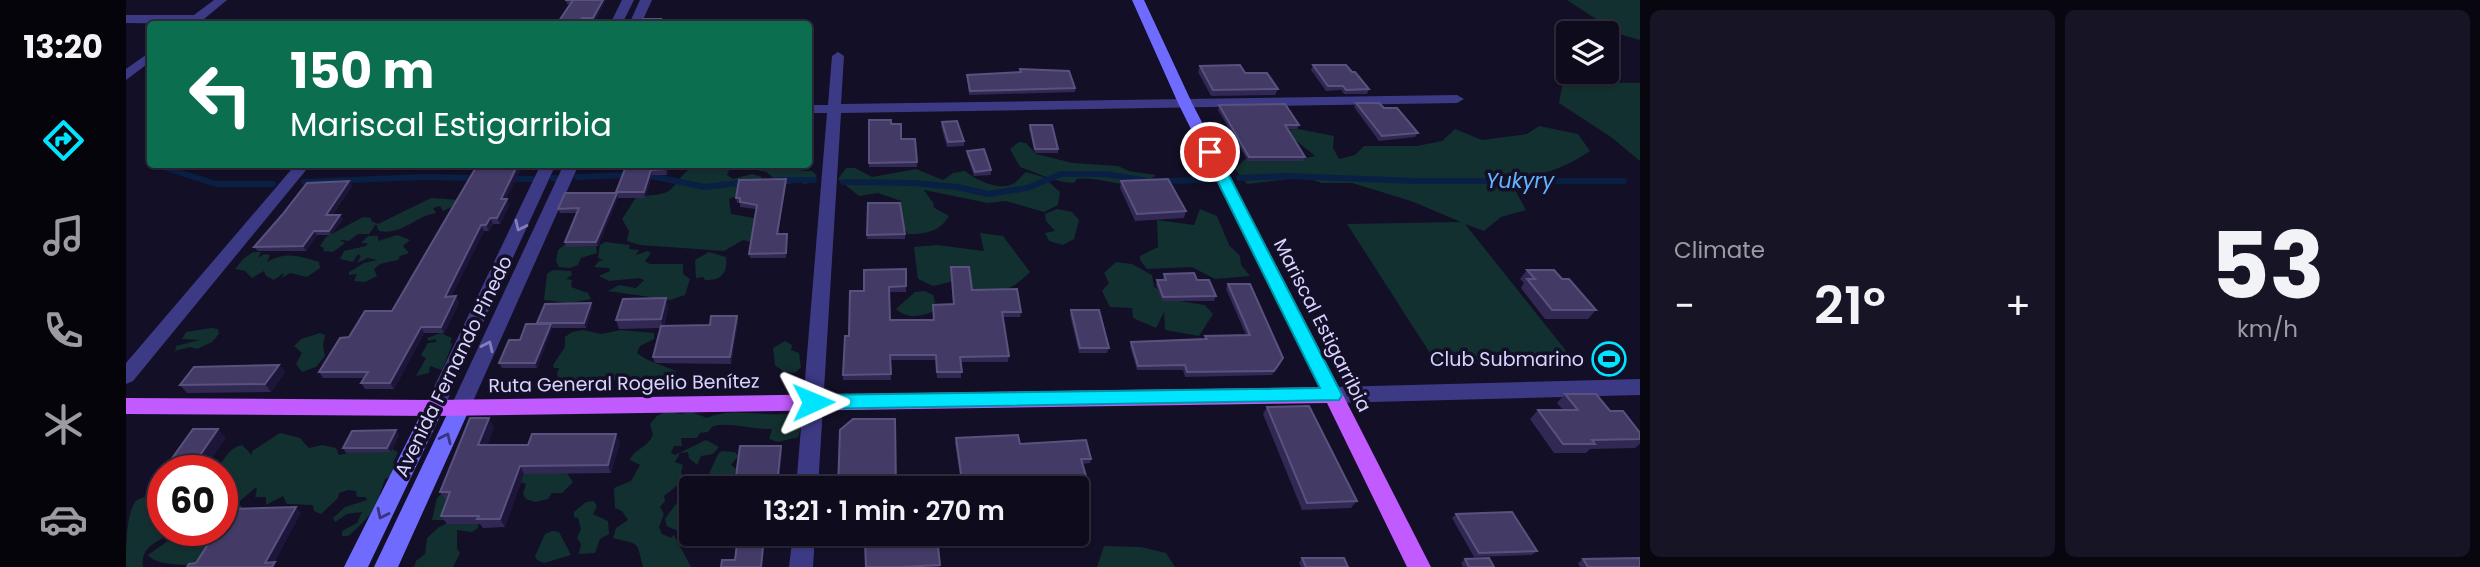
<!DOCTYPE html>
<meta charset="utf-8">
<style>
:root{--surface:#0e0b1c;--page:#171425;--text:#f1f3f6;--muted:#9b9ba3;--line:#2e2b3b;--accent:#00e5ff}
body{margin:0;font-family:Poppins,sans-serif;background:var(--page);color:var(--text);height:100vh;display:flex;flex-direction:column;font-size:26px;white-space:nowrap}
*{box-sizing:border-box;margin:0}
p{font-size:23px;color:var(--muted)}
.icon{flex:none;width:38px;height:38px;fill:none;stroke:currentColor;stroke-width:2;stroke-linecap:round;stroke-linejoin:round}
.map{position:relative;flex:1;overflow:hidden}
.sheet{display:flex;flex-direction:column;gap:10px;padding:10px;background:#08060f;width:840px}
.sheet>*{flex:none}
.banner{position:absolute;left:21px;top:21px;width:665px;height:147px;border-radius:7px;box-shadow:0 2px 5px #0004,0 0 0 2px var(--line);background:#0b6e4f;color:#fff;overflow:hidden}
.buttons{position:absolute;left:1430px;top:21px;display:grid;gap:14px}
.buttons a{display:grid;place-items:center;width:63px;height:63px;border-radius:7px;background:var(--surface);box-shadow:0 2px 5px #0004,0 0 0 2px var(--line);font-size:35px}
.speed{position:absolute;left:21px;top:455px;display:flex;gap:14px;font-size:35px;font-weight:700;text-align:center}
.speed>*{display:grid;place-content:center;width:91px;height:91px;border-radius:50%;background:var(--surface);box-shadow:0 2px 5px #0004,0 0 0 2px var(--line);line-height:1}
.speed .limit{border:10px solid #d22;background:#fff;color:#111}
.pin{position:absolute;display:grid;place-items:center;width:60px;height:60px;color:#fff;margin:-30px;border:4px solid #fff;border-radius:50%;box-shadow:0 2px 7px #0007}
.me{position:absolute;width:77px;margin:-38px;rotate:89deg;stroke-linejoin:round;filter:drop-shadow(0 0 5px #0008)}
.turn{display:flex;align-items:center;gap:24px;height:147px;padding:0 28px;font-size:32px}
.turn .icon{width:91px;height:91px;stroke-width:2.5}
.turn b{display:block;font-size:49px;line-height:60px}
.big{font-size:52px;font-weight:600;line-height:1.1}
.sheet .tile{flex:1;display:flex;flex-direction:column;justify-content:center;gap:10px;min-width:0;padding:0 24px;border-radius:10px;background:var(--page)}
.sheet .dial{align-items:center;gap:0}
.dial b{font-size:91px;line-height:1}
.heat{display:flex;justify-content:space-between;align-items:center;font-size:38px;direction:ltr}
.sheet .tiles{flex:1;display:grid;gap:10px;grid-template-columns:repeat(2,1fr)}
.trip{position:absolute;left:553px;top:476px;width:410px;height:70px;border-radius:7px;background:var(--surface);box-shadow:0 2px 5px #0004,0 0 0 2px var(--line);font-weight:600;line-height:70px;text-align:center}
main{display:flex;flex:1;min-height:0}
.tabs{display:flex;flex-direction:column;width:126px;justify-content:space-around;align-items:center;background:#06040b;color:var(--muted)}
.tabs .icon{width:49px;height:49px}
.tabs .on{color:var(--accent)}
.tabs b{font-size:32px;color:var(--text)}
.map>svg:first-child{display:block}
</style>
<main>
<nav class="tabs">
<b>13:20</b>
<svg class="icon on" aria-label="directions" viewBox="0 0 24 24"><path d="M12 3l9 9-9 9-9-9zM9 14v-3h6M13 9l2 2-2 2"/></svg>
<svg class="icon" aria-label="music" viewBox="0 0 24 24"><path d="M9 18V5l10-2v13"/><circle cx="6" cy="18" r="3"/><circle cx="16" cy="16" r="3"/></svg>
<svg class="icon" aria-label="phone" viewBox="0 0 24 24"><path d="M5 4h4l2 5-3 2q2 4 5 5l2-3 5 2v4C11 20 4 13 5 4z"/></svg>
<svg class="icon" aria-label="climate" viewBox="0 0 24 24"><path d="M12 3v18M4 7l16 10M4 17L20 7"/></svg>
<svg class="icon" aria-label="car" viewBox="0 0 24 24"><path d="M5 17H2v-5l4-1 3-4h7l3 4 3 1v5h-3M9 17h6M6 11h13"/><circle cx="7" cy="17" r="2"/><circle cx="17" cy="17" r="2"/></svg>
</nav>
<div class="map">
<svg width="1514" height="567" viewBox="0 0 1514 567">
<rect width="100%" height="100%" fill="#130f26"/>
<!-- green -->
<g fill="#12302f">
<path d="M1441,0H1514V40L1493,34Z"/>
<path d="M1437,82L1514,83V161L1485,137L1433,103Z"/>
<path d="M1413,126L1452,134L1464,151C1438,169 1415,175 1384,181L1400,210L1375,217L1358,231L1339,224L1449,362L1311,364L1221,224L1335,222L1285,201L1226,183H1196L1177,177L1121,184L1109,169L1119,159L1171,160L1189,156L1157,130L1172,129L1208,136L1207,148L1213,159L1229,155L1238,146H1291L1316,141L1329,129L1356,140L1401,134Z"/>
<path d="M893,142L900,143L910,154L947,163L992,166L1003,171L1030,175C1005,196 979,175 951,179L948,183C930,183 912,173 894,167L884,149Z"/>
<path d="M568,165H612L604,168L601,175L607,179L626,174L636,177L631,189L603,199L605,214L646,221L625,242L617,240L598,251L514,245L501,241L503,231L496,219L511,196C556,195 539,188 568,165Z"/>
<path d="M624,165H675L676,171H686L691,176L680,184L672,182L656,185L640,172L626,169Z"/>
<path d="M720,168H729L746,177L790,169L817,180L827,173L839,171C850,180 872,191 887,184C891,182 896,175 900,172L917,177L934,192L932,205L918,212L880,201L862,203L798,190L808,204L807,207L823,216C814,232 799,234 782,234L776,224L775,201L752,193L733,196L712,179Z"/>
<path d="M305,198L333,200L332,204L317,211L314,206L307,208L310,213C289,216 276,236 253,231L250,224L243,234H232L223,241L214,240L219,243L207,252L197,251L198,248L194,246L200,237L237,217L245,218V221L252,224Z"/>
<path d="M931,209L946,212L953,220L948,239L937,245L923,241L919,233L929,231L920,221L919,214Z"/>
<path d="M1074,209L1091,216L1103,245L1114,256L1115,265L1124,276L1089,279L1066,267L1021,269L1014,260V256L1032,247L1031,220L1068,225Z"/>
<path d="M854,233L877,236L904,272C883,293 868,296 840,293L844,272H832L824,282L807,286L792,279L788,247L811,245L858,251Z"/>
<path d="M271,235L284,240L277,246L283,253L274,256L272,260L254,264L248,269L251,276L239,282L228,281L231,274L223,275V272L238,263L251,260L242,258L231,263L235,256L232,254L227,262L214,259L218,251L240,246L242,243H235L242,236H252V241Z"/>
<path d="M442,242L470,246L471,253L455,258L452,265L444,268L433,267L430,261L432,250Z"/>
<path d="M479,242L504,245L503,249L513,250L510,255L521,251L525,253L519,261L524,264H557V274L564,279L559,295L544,300H523L524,297L482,291L493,285L510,288L518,280L513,278L483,281L473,276L484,271L483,268L468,267L473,261L478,260L472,258L474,245Z"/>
<path d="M127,252H135L132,258L138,254L144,255L141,262C161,251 173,256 193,262L194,268L181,277L164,273L156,278L158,273L148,280L140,276L138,271L126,278L119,271L109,269L117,259Z"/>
<path d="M583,252L600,257C602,272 596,281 579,280L577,277L570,278L569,260Z"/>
<path d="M990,262L1006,264L1026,275L1028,287L1054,301L1079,305L1087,314L1073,336L1039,330L1038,312L1030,328L1007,318L1006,308L984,307L976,291L983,283L978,273Z"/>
<path d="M427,270L445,271L446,275L440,279L446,280L445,287L462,293L465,299L444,303L418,300L421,274Z"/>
<path d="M799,291L807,295L809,301L806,312C792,317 782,319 770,309L789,292Z"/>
<path d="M85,328L92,329L93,334L86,342L71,349L64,347L49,351L50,346L73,340L56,339L60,332Z"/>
<path d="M457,330L475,334L495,330L528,333V339L514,346L511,353C522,362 536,365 550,371L547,384L536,390L519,391L513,385L501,387L488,380L465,388L450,383L436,387L431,374L433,368H428L427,365L439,347V337L446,332Z"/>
<path d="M194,333L199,335L197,345L199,356L190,367L176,372L170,364L176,353L168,346L175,339Z"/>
<path d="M315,333L326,338L324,342L326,345L316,370L304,366L303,373L290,376L300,358L295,355L302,343L310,342V339L303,341L301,338Z"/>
<path d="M659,341L666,345L665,350L673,353L675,367L669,373L658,372L649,365L647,348Z"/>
<path d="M541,411L554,414L566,412L581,418C610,405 642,420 672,412L677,421L672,437L652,442L643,439L646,429C625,430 607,422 587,426L582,432L574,433L571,438H555L556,446H548L545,453L549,455L580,440L593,447L587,454L575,456L571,465L563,458L562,452L554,453L549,462L557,465L555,472L558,480L538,496L539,501L534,507L538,514L533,527L536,534L545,538L548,535L565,567H517C510,540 515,545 487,538L490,528L502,520L496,511L489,508L488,488L505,481L514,465L504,460C508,449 519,450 527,435L524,424L531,416Z"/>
<path d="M154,433L174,438L183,448L196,445L210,448L213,455C231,452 255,441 272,452L267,463L271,465L268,475L259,479C249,507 253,507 229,530C224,534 224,537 216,536V531L231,523L236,512L221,514L209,522L207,518L219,507L241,500L240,497H231L230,491L222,490L213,493L212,498L195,514L188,511L187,505L161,504L157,496L140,505V497H129L131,489L129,488L114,501L96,507V471H89C98,461 102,448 116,445L126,455V451Z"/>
<path d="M596,451L609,452L612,456L605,465L610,469L607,478L597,482L599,488H565V534H595L591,543L584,548L560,547L552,531L541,526L539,519L552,501L560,500V492L566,483L583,474L592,454Z"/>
<path d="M397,470L440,472L447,482L436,493H426L422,499L409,502L400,499L397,494L400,484L392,481Z"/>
<path d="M37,493V530H52C35,541 14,544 17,567H0C0,548 0,510 11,500C20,495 28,497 37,493Z"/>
<path d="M316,493L353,522L352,528L346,532L331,530V549L334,553L327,567H288L290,561L299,554L301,538L313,527L322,523L320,520H306L311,498Z"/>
<path d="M468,501L471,507L467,514L482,521L483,534L474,539L469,553L453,554L455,544L451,538L455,529L452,518L448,517V512L460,502Z"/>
<path d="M115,505L118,512L81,566C62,564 31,567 22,555L57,530H96V512Z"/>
<path d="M426,531L433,532L445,555L418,563L411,560L409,556L419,534Z"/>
<path d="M978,546L1015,547L1040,553L1049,567H971Z"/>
</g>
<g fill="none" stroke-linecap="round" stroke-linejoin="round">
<!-- stream -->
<g stroke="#0a1f44" stroke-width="6">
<path d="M34,166L90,184H147"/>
<path d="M520,175L579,187L620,182"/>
<path d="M451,177L503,175"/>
<path d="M427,178H430"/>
<path d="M1113,178L1161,176L1290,181H1498"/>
<path d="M384,179H406"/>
<path d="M652,180H688"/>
<path d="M1035,181L1082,180"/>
<path d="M178,182L298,177L352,178"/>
<path d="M717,182L787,183L832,187L862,194L901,188L935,174H980L1021,181"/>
</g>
<!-- street -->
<g fill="#3d3a85" fill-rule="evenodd">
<path d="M88,0H101L72,24L0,23V15H68Z"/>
<path d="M496,0H508L496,24H484Z"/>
<path d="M514,0H526L515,24H503Z"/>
<path d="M24,52V62L0,80V69Z"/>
<path d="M712,52L718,56L715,104L1331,95L1338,99L1331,103L715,113L692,488H670L701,113H682V105H702L706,56Z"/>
<path d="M170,164H185L7,381L0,384V363Z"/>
<path d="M415,164H430L315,414L308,416L301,414L298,408Z"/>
<path d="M438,164H453L344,408L341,414L334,416L327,414L324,408Z"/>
<path d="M1514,379V395L1207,403L1200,401L1197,395L1200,389L1207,387Z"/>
<path d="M667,534H689L687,567H663Z"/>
</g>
<!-- secondary -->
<g fill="#6f6bff" fill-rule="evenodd">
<path d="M1006,0H1018L1066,103L1217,395L1214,401L1207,403L1200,401L1197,395L1052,103Z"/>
<path d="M308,400L315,402L318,408L242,567H218L301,402Z"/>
<path d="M334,400L341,402L344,408L272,567H248L324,408L327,402Z"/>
</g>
<!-- primary -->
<path fill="#c25bff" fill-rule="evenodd" d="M1207,387L1214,389L1305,567H1281L1201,403L308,416L0,414V398L308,400Z"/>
</g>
<!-- wall -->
<g fill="#312854">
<path d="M440,0H480L468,22H457L445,4H441Z"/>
<path d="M1187,65L1226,72L1243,89L1241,94H1218L1215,90L1200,91L1185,70Z"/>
<path d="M1074,66L1119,73L1152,89L1149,95L1085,96L1072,72Z"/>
<path d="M894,69L949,88V92L843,95L841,75L893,72Z"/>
<path d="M1230,103L1258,108L1292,133L1289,137L1253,141L1228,107Z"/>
<path d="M1093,105L1173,125L1171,129H1162L1179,157L1177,161H1122L1092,110Z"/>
<path d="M743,120L765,124L791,162V167H743Z"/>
<path d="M816,122L838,141V146L821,147L815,126Z"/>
<path d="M904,125L932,149V153H909L903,129Z"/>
<path d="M841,151L865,170V175L848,176L841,155Z"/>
<path d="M501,164H544L541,175H526L519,198H492V197L472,246L440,247L439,242L451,213H434L432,209L490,192Z"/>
<path d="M660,179V184L652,234H661L660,258H624L623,254L630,209L614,207V203H611L610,198Z"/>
<path d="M223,181L226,186L206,215L217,219L205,235H191L180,251H132L128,247Z"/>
<path d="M995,181L1060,211L1058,218L1009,221L994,188Z"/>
<path d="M381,199L383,205L374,224H367L363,231H358L325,297L330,296L333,303L318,333H298L268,389H239L235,383L238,378H197L193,372L223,337L266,311Z"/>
<path d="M742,203L779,234V239H741Z"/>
<path d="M825,267L846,290L895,312L894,317H877L883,356L882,362H835V378H811L810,360H764L765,380H717V375L723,336L738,291L780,269V292H763L764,320H807V305L827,304Z"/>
<path d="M1401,270L1436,279L1470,310L1462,319H1419L1395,288L1398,283L1394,279Z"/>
<path d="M1038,274L1090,296L1088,301H1036L1030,285L1031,280H1037Z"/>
<path d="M1102,284L1155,363L1146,375L1059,377L1057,370H1011L1004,346L1005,342L1078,339L1079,336L1120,335L1100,289Z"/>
<path d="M540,298L542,307L538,326L584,325L612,322L605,364L529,363L527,357L535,328L493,329L490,320Z"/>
<path d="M466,308L460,328H426L411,368H376L373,363L394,340L412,324Z"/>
<path d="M945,310L983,348L981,353H953L944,315Z"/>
<path d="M153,365L159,372L145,392L61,393L54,385Z"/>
<path d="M1439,394L1484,411L1514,433V444L1509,448L1464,449L1460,453H1428L1404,419L1412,410H1437L1431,403Z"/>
<path d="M1141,407L1231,501L1225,508L1176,510L1137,414Z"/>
<path d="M368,427L361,445L494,442L485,473L398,474L379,527L357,528L354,524H321L315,516L321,501L314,492Z"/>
<path d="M273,435L265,452L220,453L217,448Z"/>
<path d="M830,438L894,444L965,459L964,463L956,464L963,486L961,491L950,492V488H836L829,443Z"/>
<path d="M655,446L656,451L653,480H645L644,488H615L616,480H611L610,476Z"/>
<path d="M1330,514L1411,551L1406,555L1348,557L1326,518Z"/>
<path d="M1176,558L1222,567H1175L1173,563Z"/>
<path d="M1339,559L1368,567H1337L1335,563Z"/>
<path d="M1457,559L1514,567H1454L1452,563Z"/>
<path d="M814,565L813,567H740Z"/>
</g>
<!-- shaded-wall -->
<g fill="#1d163a">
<path d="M477,0H480L468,22L467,18Z"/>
<path d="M392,164H398L377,205L375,199Z"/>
<path d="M541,164H544L541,175L540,169Z"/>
<path d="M525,170L526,175L519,198L518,192Z"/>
<path d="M660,179V184L651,239V234Z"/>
<path d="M223,181L226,186L203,219L200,215Z"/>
<path d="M491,193L492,197L472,246L470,242Z"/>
<path d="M381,199L383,205L374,224L371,218Z"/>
<path d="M214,215L217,219L205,235L203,231Z"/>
<path d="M364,218L367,224L363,231L360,225Z"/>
<path d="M355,225L358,231L322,303L319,297Z"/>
<path d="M188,231L191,235L180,251L177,246Z"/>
<path d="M330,296L333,303L318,333L315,327Z"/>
<path d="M540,298L542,307L537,328L535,319Z"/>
<path d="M465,303L466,308L460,328L458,323Z"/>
<path d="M611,316L612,322L605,364L604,357Z"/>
<path d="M425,324L426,329L411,368L409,363Z"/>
<path d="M295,327L298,333L268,389L264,383Z"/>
<path d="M153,365L159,372L145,392L139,384Z"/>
<path d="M363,418L368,427L357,454L352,445Z"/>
<path d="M92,429L100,438L77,471H63Z"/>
<path d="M270,430L273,435L265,452L261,448Z"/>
<path d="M490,434L494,442L485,473L482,465Z"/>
<path d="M655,446L656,451L653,480L652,475Z"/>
<path d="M394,466L398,474L379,527L374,519Z"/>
<path d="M170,507L175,513L146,567L139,563Z"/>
<path d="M638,536L639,541L636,567H635Z"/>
</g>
<!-- building -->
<g fill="#433a66" stroke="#5a527e" stroke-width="2">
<path d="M439,0H477L467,18H456L452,24H431L447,0Z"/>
<path d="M517,19H535L533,24H515Z"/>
<path d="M1114,65L1119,73H1141L1152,89L1087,90L1074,66Z"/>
<path d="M1187,65H1220L1226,72H1229L1243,89L1220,90L1217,86H1202Z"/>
<path d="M894,69L943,71L949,88L844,91L841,75L895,72Z"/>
<path d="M1230,103H1253L1258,108H1271L1292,133L1256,136Z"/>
<path d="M1159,104L1173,125H1159L1179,157H1123L1093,105Z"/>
<path d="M743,120H765V124H775V139H789L791,162L743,163Z"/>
<path d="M831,121L838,141L822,142L816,122Z"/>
<path d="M904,125H926L932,149H909Z"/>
<path d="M858,149L865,170L849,172L841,151Z"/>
<path d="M352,164H392L375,199H381L371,218H364L360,225H355L319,297L330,296L315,327H295L264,383H235L242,372H193L214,338L223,337L239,311H266Z"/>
<path d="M501,164H541L540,169L525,170L518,192H490Z"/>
<path d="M660,179L651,234H661L660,253L623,254L631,205L614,202V198H610L613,180Z"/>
<path d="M1042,179L1060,211L1011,214L995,181Z"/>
<path d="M223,181L200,215H214L203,231H188L177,246L128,247L156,215L181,183Z"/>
<path d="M439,193H491L470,242H439L453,208L432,209Z"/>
<path d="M742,203H774L779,234L741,235Z"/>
<path d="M825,267H843L846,290L891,289L895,312H876L883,356L834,357L836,372H811L810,355H764L765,374L717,375L719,336H723L724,291H738V270L780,269V286L763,287L764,320H808L807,305L828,304Z"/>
<path d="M1401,270H1428L1436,279H1443L1470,310H1426L1401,279H1409Z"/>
<path d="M1068,273L1071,280H1083L1090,296L1037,297L1031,280H1040L1038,274Z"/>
<path d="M1102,284H1124L1157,358L1148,371L1061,372L1059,365L1012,366L1005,342L1081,339L1079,336L1124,335Z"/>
<path d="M540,298L535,319L490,320L497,299Z"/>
<path d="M465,303L458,323H411L419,304Z"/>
<path d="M945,310H973L983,348H954Z"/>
<path d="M585,316H611L604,357H527L535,326L584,325Z"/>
<path d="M400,324H425L409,363H373L383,340H394Z"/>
<path d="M153,365L139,384L54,385L68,367Z"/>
<path d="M1439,394H1470L1484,411H1497L1514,433V439L1466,440L1469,444H1437L1412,410H1452Z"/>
<path d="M1183,406L1231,501L1181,503L1141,407Z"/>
<path d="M344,418H363L352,445H402L406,434H490L482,465L394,466L374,519H351L353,516H315L324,492H314Z"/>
<path d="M727,419H769L770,488H712L714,430Z"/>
<path d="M67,429H92L63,471H37Z"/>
<path d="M270,430L261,448H217L226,431Z"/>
<path d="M892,435L894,444L960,440L965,459H955L963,486L942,488H837L830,438Z"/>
<path d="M614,446H655L652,475L644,476L642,488H615L617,476H610Z"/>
<path d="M170,507L139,563L149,562L146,567H61L63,564L70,563L91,530H96V521L104,509Z"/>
<path d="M1386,512L1411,551L1353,553L1330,514Z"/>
<path d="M612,536H638L635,567H595L596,560H609Z"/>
<path d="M811,537L814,565L776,567H740L739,542Z"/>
<path d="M1176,558H1218L1222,567H1180Z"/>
<path d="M1363,558L1368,567H1343L1339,559Z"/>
<path d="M1514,558V567H1462L1457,559Z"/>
</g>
<!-- one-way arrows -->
<defs><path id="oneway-chevron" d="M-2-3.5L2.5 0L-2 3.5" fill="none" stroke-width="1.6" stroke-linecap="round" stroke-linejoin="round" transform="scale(1.75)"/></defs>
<g stroke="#837fbc">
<use href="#oneway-chevron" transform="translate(394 226) rotate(115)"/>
<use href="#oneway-chevron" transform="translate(362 346) rotate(-65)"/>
</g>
<g stroke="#38347d">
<use href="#oneway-chevron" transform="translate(320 438) rotate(-65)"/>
<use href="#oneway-chevron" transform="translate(256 514) rotate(116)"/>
</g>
<!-- route -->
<path fill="#00e5ff" stroke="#0095a6" stroke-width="2" d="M1084,148L1091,152L1216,395L1213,400L687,409L681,407L678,402L681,397L687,395L1194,388L1077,152Z"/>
<!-- icons -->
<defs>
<symbol id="stadium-ring" viewBox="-11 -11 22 22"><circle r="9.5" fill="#130f26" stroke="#00e5ff" stroke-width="1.5"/><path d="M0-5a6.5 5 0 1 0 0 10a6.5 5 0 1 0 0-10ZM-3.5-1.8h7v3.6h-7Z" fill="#00e5ff"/></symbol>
</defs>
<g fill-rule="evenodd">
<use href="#stadium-ring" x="1464" y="340" width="38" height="38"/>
</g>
<g text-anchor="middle" stroke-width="7" stroke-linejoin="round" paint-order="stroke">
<!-- street labels -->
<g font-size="19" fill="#d9d4ff" stroke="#130f26">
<text transform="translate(1197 325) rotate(63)" y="7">Mariscal Estigarribia</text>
<text transform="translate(327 366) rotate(-64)" y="7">Avenida Fernando Pinedo</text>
<text transform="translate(498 383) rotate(-1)" y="7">Ruta General Rogelio Benítez</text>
</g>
<!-- poi labels -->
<g font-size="19" fill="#d9d4ff" stroke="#130f26" text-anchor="end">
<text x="1458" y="366">Club Submarino</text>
</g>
<!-- water labels -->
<g font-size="21" font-style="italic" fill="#62b6ff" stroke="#130f26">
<text x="1394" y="188">Yukyry</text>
</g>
</g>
</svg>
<div class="buttons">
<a><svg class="icon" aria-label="layers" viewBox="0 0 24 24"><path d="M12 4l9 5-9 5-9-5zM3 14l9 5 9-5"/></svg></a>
</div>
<div class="speed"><div class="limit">60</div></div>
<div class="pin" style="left:1084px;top:152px;background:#d93025"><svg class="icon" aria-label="arrive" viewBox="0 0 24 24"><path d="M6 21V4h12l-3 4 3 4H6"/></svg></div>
<svg class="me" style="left:687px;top:402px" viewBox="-20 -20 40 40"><path d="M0-17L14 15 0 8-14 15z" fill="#00e5ff" stroke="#fff" stroke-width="4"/></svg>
<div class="trip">13:21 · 1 min · 270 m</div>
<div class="banner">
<div class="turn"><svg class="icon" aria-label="left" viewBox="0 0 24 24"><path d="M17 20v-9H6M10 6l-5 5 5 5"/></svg><div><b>150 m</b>Mariscal Estigarribia</div></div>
</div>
</div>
<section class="sheet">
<div class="tiles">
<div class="tile"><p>Climate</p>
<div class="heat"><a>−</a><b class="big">21°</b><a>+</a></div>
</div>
<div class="tile dial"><b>53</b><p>km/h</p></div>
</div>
</section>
</main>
